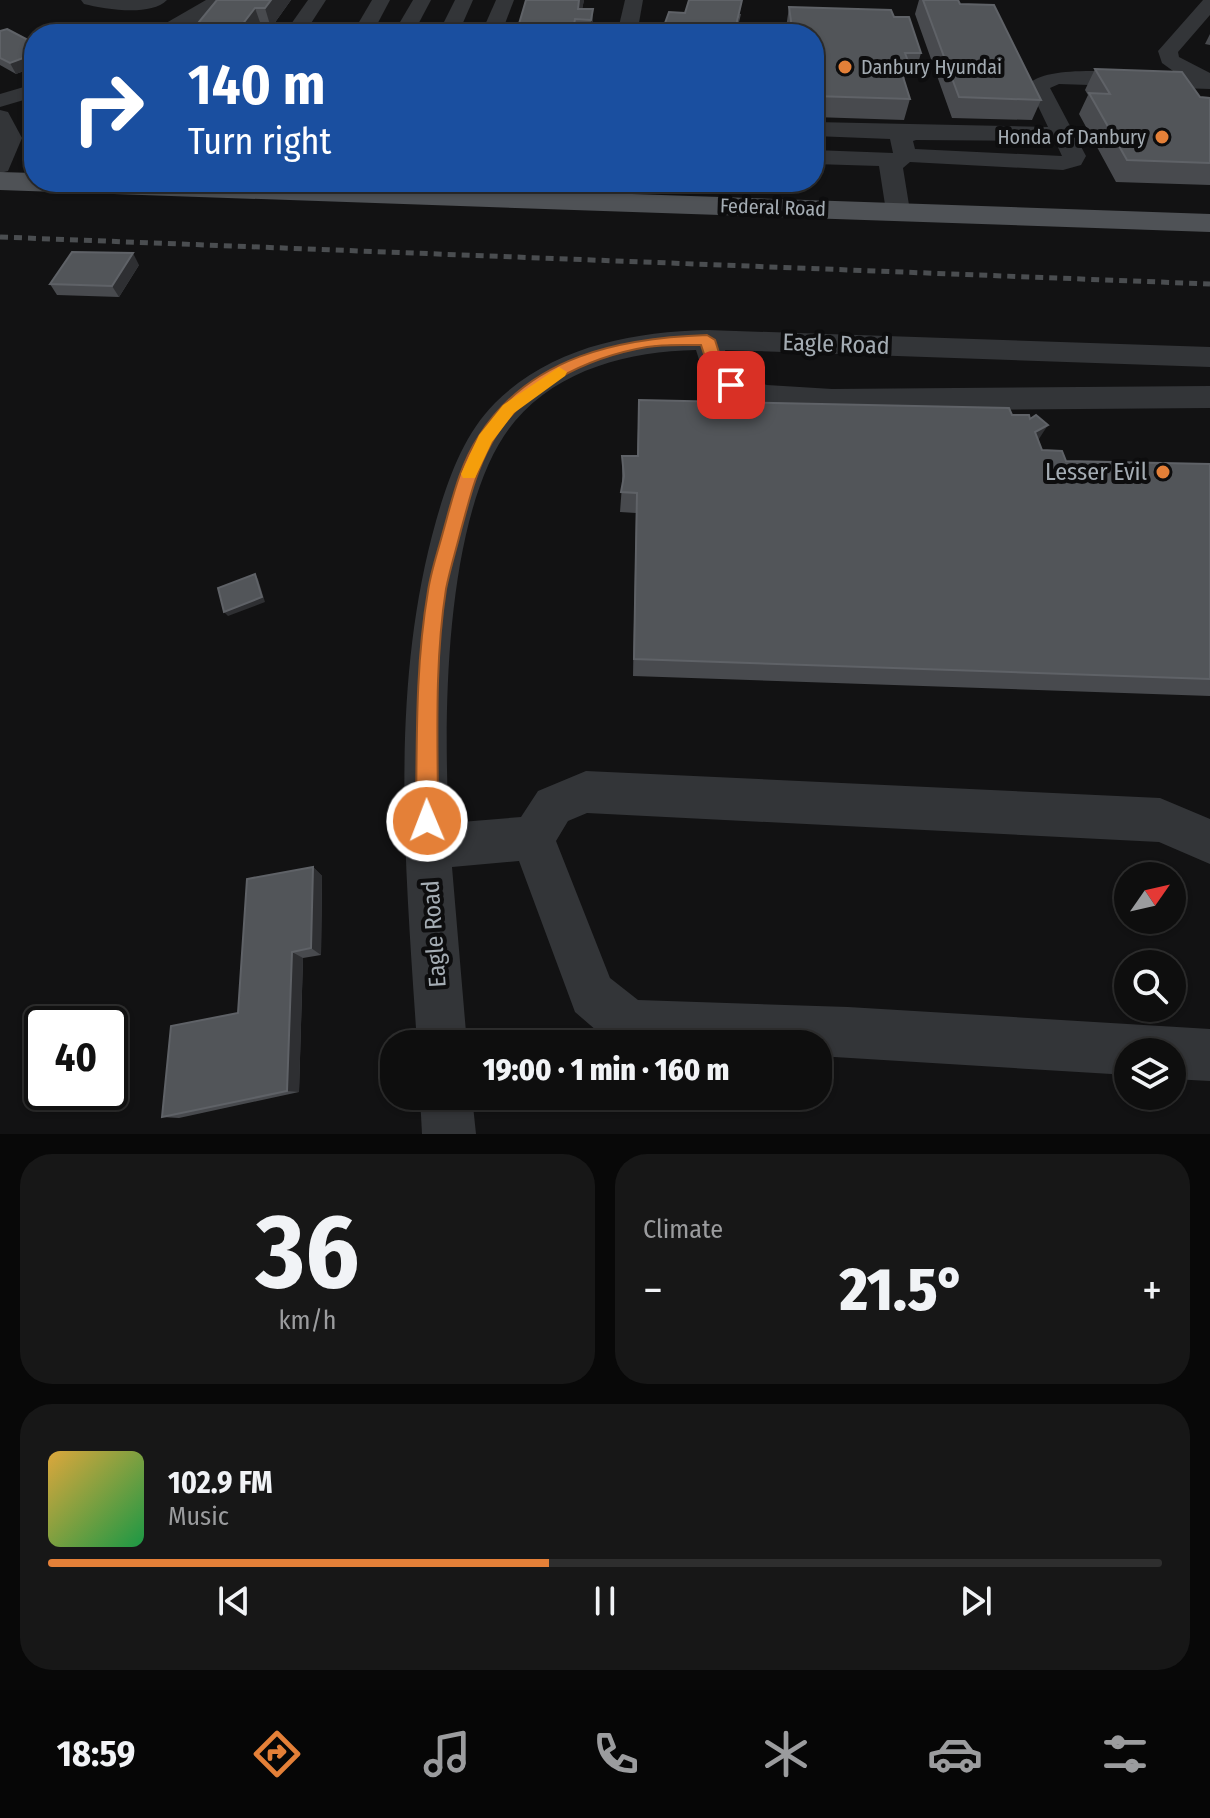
<!DOCTYPE html>
<meta charset="utf-8">
<style>
:root{--surface:#0e0e0e;--page:#171717;--text:#f1f3f6;--muted:#9b9c9e;--line:#2e2e2e;--accent:#e48038}
body{margin:0;font-family:"Fira Sans Condensed",sans-serif;background:var(--page);color:var(--text);height:100vh;display:flex;flex-direction:column;font-size:30px;white-space:nowrap}
*{box-sizing:border-box;margin:0}
p{font-size:26px;color:var(--muted)}
.icon{flex:none;width:44px;height:44px;fill:none;stroke:currentColor;stroke-width:2;stroke-linecap:round;stroke-linejoin:round}
.map{position:relative;height:1134px;overflow:hidden}
.side{display:flex;flex-direction:column;gap:20px;padding:20px;background:#080808;flex:1}
.side>*{flex:none}
.banner{position:absolute;left:24px;top:24px;width:800px;height:168px;border-radius:32px;box-shadow:0 2px 6px #0004,0 0 0 2px var(--line);background:#1a4fa0;color:#fff;overflow:hidden}
.needle{width:52px;rotate:56deg}
.buttons{position:absolute;left:1114px;top:862px;display:grid;gap:16px}
.buttons a{display:grid;place-items:center;width:72px;height:72px;border-radius:50%;background:var(--surface);box-shadow:0 2px 6px #0004,0 0 0 2px var(--line);font-size:40px}
.speed{position:absolute;left:24px;top:1006px;display:flex;gap:16px;font-size:40px;font-weight:700;text-align:center}
.speed>*{display:grid;place-content:center;width:104px;height:104px;border-radius:50%;background:var(--surface);box-shadow:0 2px 6px #0004,0 0 0 2px var(--line);line-height:1}
.speed .limit{border:4px solid #111;border-radius:12px;background:#fff;color:#111}
.pin{position:absolute;display:grid;place-items:center;width:68px;height:68px;color:#fff;margin:-34px;border-radius:16px;box-shadow:0 4px 12px #0006}
.me{position:absolute;width:88px;margin:-44px;rotate:359deg;stroke-linejoin:round;filter:drop-shadow(0 0 6px #0008)}
.turn{display:flex;align-items:center;gap:28px;height:168px;padding:0 32px;font-size:36px}
.turn .icon{width:104px;height:104px;stroke-width:2.5}
.turn b{display:block;font-size:56px;line-height:68px}
.big{font-size:60px;font-weight:800;line-height:1.1}
.side .widget{flex:1;display:flex;flex-direction:column;justify-content:center;gap:12px;min-width:0;padding:0 28px;border-radius:32px;background:var(--page)}
.side .dial{align-items:center;gap:0}
.dial b{font-size:104px;line-height:1}
.song{display:flex;align-items:center;gap:24px}
.cover{width:96px;height:96px;border-radius:12px;background:linear-gradient(135deg,hsl(40 70% 55%),hsl(140 70% 35%))}
.played{height:8px;border-radius:4px;background:linear-gradient(90deg,var(--accent) 45%,var(--line) 45%)}
.keys{display:flex;justify-content:space-around;direction:ltr}
.heat{display:flex;justify-content:space-between;align-items:center;font-size:44px;direction:ltr}
.side .tiles{flex:1;display:grid;gap:20px;grid-template-columns:1fr 1fr}
.widget:last-child{grid-column:span 2}
.trip{position:absolute;left:380px;top:1030px;width:452px;height:80px;border-radius:32px;background:var(--surface);box-shadow:0 2px 6px #0004,0 0 0 2px var(--line);font-weight:800;line-height:80px;text-align:center}
.menu{display:flex;height:128px;justify-content:space-around;align-items:center;background:#060606;color:var(--muted)}
.menu .icon{width:56px;height:56px}
.menu .current{color:var(--accent)}
.menu b{font-size:36px;color:var(--text)}
.map>svg:first-child{display:block}
</style>
<div class="map">
<svg width="1210" height="1134" viewBox="0 0 1210 1134">
<rect width="100%" height="100%" fill="#121213"/>
<g fill="none" stroke-linecap="round" stroke-linejoin="round">
<!-- minor -->
<g fill="#333538" fill-rule="evenodd">
<path d="M81,0H167C150,17 105,9 84,4Z"/>
<path d="M206,0H225C208,23 174,34 147,34Z"/>
<path d="M308,0H326L304,34H284Z"/>
<path d="M372,0H390L372,34H352Z"/>
<path d="M413,0H431L413,34H393Z"/>
<path d="M455,0H473L458,34H438Z"/>
<path d="M496,0H514L501,34H481Z"/>
<path d="M625,0H643L637,34H617Z"/>
<path d="M1203,0H1210V15L1178,52L1179,57L1210,73V89L1059,84L1050,88L1086,156L1081,165L1063,170L910,162L903,168L910,211L907,216H889L886,211L879,166L814,164V150L893,153L890,139L814,136V122L1048,127L1028,85C1047,61 1149,75 1180,76L1162,63L1158,51ZM916,140L1055,141L1062,156L915,149L913,141Z"/>
<path d="M34,84V97L0,107V94Z"/>
<path d="M0,110L8,112L22,138L8,171L0,173Z"/>
<path d="M594,182H618L612,206H594L591,201Z"/>
<path d="M707,330L1210,347V367L725,350L730,363L742,378L767,385L832,389L1210,386V408L832,411L766,407L720,392L701,366L696,350C630,351 559,369 515,421C444,505 443,717 449,823L521,817L538,791L586,771L1160,798L1210,819V864L1159,842L587,813L568,821L556,841L610,978L638,1000L848,1007L1210,1029V1081L1172,1079V1052H1128V1075L818,1056V1044L611,1043L575,1012L519,861L452,867L467,1044H417C406,870 388,692 436,521C448,479 464,434 495,403C551,347 631,332 707,330Z"/>
<path d="M420,1096H472L476,1134H422Z"/>
</g>
<!-- major -->
<path fill="#4f5256" fill-rule="evenodd" d="M0,172L34,173V182H285L1210,214V232L0,190Z"/>
<!-- rail -->
<path stroke="#4a4d50" stroke-width="5" stroke-dasharray="8 6" stroke-linecap="butt" d="M0,237L1210,284"/>
</g>
<!-- wall -->
<g fill="#484a4e">
<path d="M217,0H291L271,28H262L257,34H189Z"/>
<path d="M526,0H584L582,9H593L592,34H516Z"/>
<path d="M919,0H958L960,4L1041,100L1032,120L952,118L915,14Z"/>
<path d="M789,7L894,17L921,53L915,74L906,73L904,80L910,99L904,120L814,117V34H769L770,27L786,28Z"/>
<path d="M685,13L741,14L736,34H665V23Z"/>
<path d="M0,31L34,43V67L16,74L0,65Z"/>
<path d="M1210,34V45L1205,44Z"/>
<path d="M1095,69L1200,97L1210,98V185L1116,182L1079,114L1088,95L1085,90Z"/>
<path d="M139,265L119,297L57,295L50,284Z"/>
<path d="M639,400L1012,415L1038,440L1042,450L1066,461L1210,464V696L633,676L636,513L620,512L622,485V456H637Z"/>
<path d="M313,867L322,876L321,955L303,958L299,1092L179,1118L162,1117L238,1013Z"/>
</g>
<!-- shaded-wall -->
<g fill="#2e2f32">
<path d="M271,0H291L271,28L265,8Z"/>
<path d="M579,0H584L580,20L578,9Z"/>
<path d="M742,0L736,34H734Z"/>
<path d="M255,8L262,28L257,34H235Z"/>
<path d="M593,9V29L592,34H591V20Z"/>
<path d="M34,54V67L16,74L10,63Z"/>
<path d="M133,253L139,265L119,297L112,286Z"/>
<path d="M1048,425L1035,445V432Z"/>
<path d="M255,574L258,579L265,602L228,616L224,612Z"/>
<path d="M313,867L322,876L321,955L311,948Z"/>
<path d="M292,952L303,958L299,1092L287,1091Z"/>
</g>
<!-- building -->
<g fill="#525559" stroke="#5f6267" stroke-width="2">
<path d="M217,0H271L265,8H255L235,34H189Z"/>
<path d="M526,0H579L578,9H593L591,20L575,19L572,34H516Z"/>
<path d="M689,0H742L734,34H678L681,24L665,23L669,12L685,13Z"/>
<path d="M923,0H958L960,4L994,5L1041,100L959,97Z"/>
<path d="M789,7L891,10L894,17H909L921,53H905L909,64H899L910,99L814,96V34H771L770,27L792,28Z"/>
<path d="M7,29L34,43V54L10,63L0,58V31Z"/>
<path d="M1095,69L1182,72L1200,97L1210,98V163L1127,160L1089,93L1110,94Z"/>
<path d="M72,252L133,253L112,286L50,284Z"/>
<path d="M639,400L1009,408L1012,415H1029L1030,419L1036,415L1048,425L1035,432L1042,450L1062,451L1066,461L1210,464V679L634,659L637,493L621,492L624,476L622,456H638Z"/>
<path d="M255,574L262,597L224,612L218,588Z"/>
<path d="M313,867L311,948L292,952L287,1091L162,1117L171,1026L238,1013L247,879Z"/>
</g>
<!-- route -->
<path fill="#e48038" stroke="#945324" stroke-width="2" d="M707,335L715,340L723,365L738,385L736,388H725L708,366L701,345C684,345 664,344 647,347C588,357 520,389 491,444C476,471 469,501 461,530C456,550 450,569 446,589C434,665 438,744 438,821L435,828L427,832L419,828L416,821C417,744 415,667 428,591C431,571 438,551 443,532C452,500 460,464 479,436C530,356 620,338 707,335Z"/>
<!-- slow -->
<path fill="#f59e0b" d="M559,367L567,372L565,376L514,413L492,442L475,478H463L461,474L479,435L503,405Z"/>
<!-- markers -->
<g fill="#e48038" stroke="#0d0d0e" stroke-width="3">
<circle cx="845" cy="67" r="8"/>
<circle cx="1162" cy="137" r="8"/>
<circle cx="1163" cy="472" r="8"/>
</g>
<g text-anchor="middle" stroke-width="8" stroke-linejoin="round" paint-order="stroke">
<!-- far-poi labels -->
<g font-size="20" fill="#a4acb3" stroke="#0d0d0e" text-anchor="start">
<text x="861" y="74">Danbury Hyundai</text>
<text x="1146" y="144" text-anchor="end">Honda of Danbury</text>
</g>
<!-- far-street labels -->
<g font-size="20" fill="#a4acb3" stroke="#0d0d0e">
<text transform="translate(773 207) rotate(2)" y="7">Federal Road</text>
</g>
<!-- street labels -->
<g font-size="24" fill="#a4acb3" stroke="#0d0d0e">
<text transform="translate(836 344) rotate(2)" y="8">Eagle Road</text>
<text transform="translate(434 934) rotate(-94)" y="8">Eagle Road</text>
</g>
<!-- poi labels -->
<g font-size="24" fill="#a4acb3" stroke="#0d0d0e" text-anchor="end">
<text x="1147" y="480">Lesser Evil</text>
</g>
</g>
</svg>
<div class="buttons">
<a><svg class="needle" viewBox="-14 -14 28 28"><path d="M0-13l5 13h-10z" fill="#e53935"/><path d="M0 13l5-13h-10z" fill="#9b9c9e"/></svg></a>
<a><svg class="icon" aria-label="search" viewBox="0 0 24 24"><circle cx="10" cy="10" r="6"/><path d="M15 15l6 6"/></svg></a>
<a><svg class="icon" aria-label="layers" viewBox="0 0 24 24"><path d="M12 4l9 5-9 5-9-5zM3 14l9 5 9-5"/></svg></a>
</div>
<div class="speed"><div class="limit">40</div></div>
<div class="pin" style="left:731px;top:385px;background:#d93025"><svg class="icon" aria-label="arrive" viewBox="0 0 24 24"><path d="M6 21V4h12l-3 4 3 4H6"/></svg></div>
<svg class="me" style="left:427px;top:821px" viewBox="-20 -20 40 40"><circle r="17" fill="#e48038" stroke="#fff" stroke-width="3"/><path d="M0-11L8 9 0 5-8 9z" fill="#fff"/></svg>
<div class="trip">19:00 · 1 min · 160 m</div>
<div class="banner">
<div class="turn"><svg class="icon" aria-label="right" viewBox="0 0 24 24"><path d="M7 20v-9h11M14 6l5 5-5 5"/></svg><div><b>140 m</b>Turn right</div></div>
</div>
</div>
<section class="side">
<div class="tiles">
<div class="widget dial"><b>36</b><p>km/h</p></div>
<div class="widget"><p>Climate</p>
<div class="heat"><a>−</a><b class="big">21.5°</b><a>+</a></div>
</div>
<div class="widget">
<div class="song"><i class="cover"></i><div><b>102.9 FM</b><p>Music</p></div></div>
<div class="played"></div>
<div class="keys"><svg class="icon" aria-label="previous" viewBox="0 0 24 24"><path d="M18 5L8 12l10 7zM5 5v14"/></svg><svg class="icon" aria-label="pause" viewBox="0 0 24 24"><path d="M8 5v14M16 5v14"/></svg><svg class="icon" aria-label="next" viewBox="0 0 24 24"><path d="M6 5l10 7-10 7zM19 5v14"/></svg></div>
</div>
</div>
</section>
<nav class="menu">
<b>18:59</b>
<svg class="icon current" aria-label="directions" viewBox="0 0 24 24"><path d="M12 3l9 9-9 9-9-9zM9 14v-3h6M13 9l2 2-2 2"/></svg>
<svg class="icon" aria-label="music" viewBox="0 0 24 24"><path d="M9 18V5l10-2v13"/><circle cx="6" cy="18" r="3"/><circle cx="16" cy="16" r="3"/></svg>
<svg class="icon" aria-label="phone" viewBox="0 0 24 24"><path d="M5 4h4l2 5-3 2q2 4 5 5l2-3 5 2v4C11 20 4 13 5 4z"/></svg>
<svg class="icon" aria-label="climate" viewBox="0 0 24 24"><path d="M12 3v18M4 7l16 10M4 17L20 7"/></svg>
<svg class="icon" aria-label="car" viewBox="0 0 24 24"><path d="M5 17H2v-5l4-1 3-4h7l3 4 3 1v5h-3M9 17h6M6 11h13"/><circle cx="7" cy="17" r="2"/><circle cx="17" cy="17" r="2"/></svg>
<svg class="icon" aria-label="filters" viewBox="0 0 24 24"><path d="M4 7h16M4 17h16"/><circle cx="9" cy="7" r="2"/><circle cx="15" cy="17" r="2"/></svg>
</nav>
